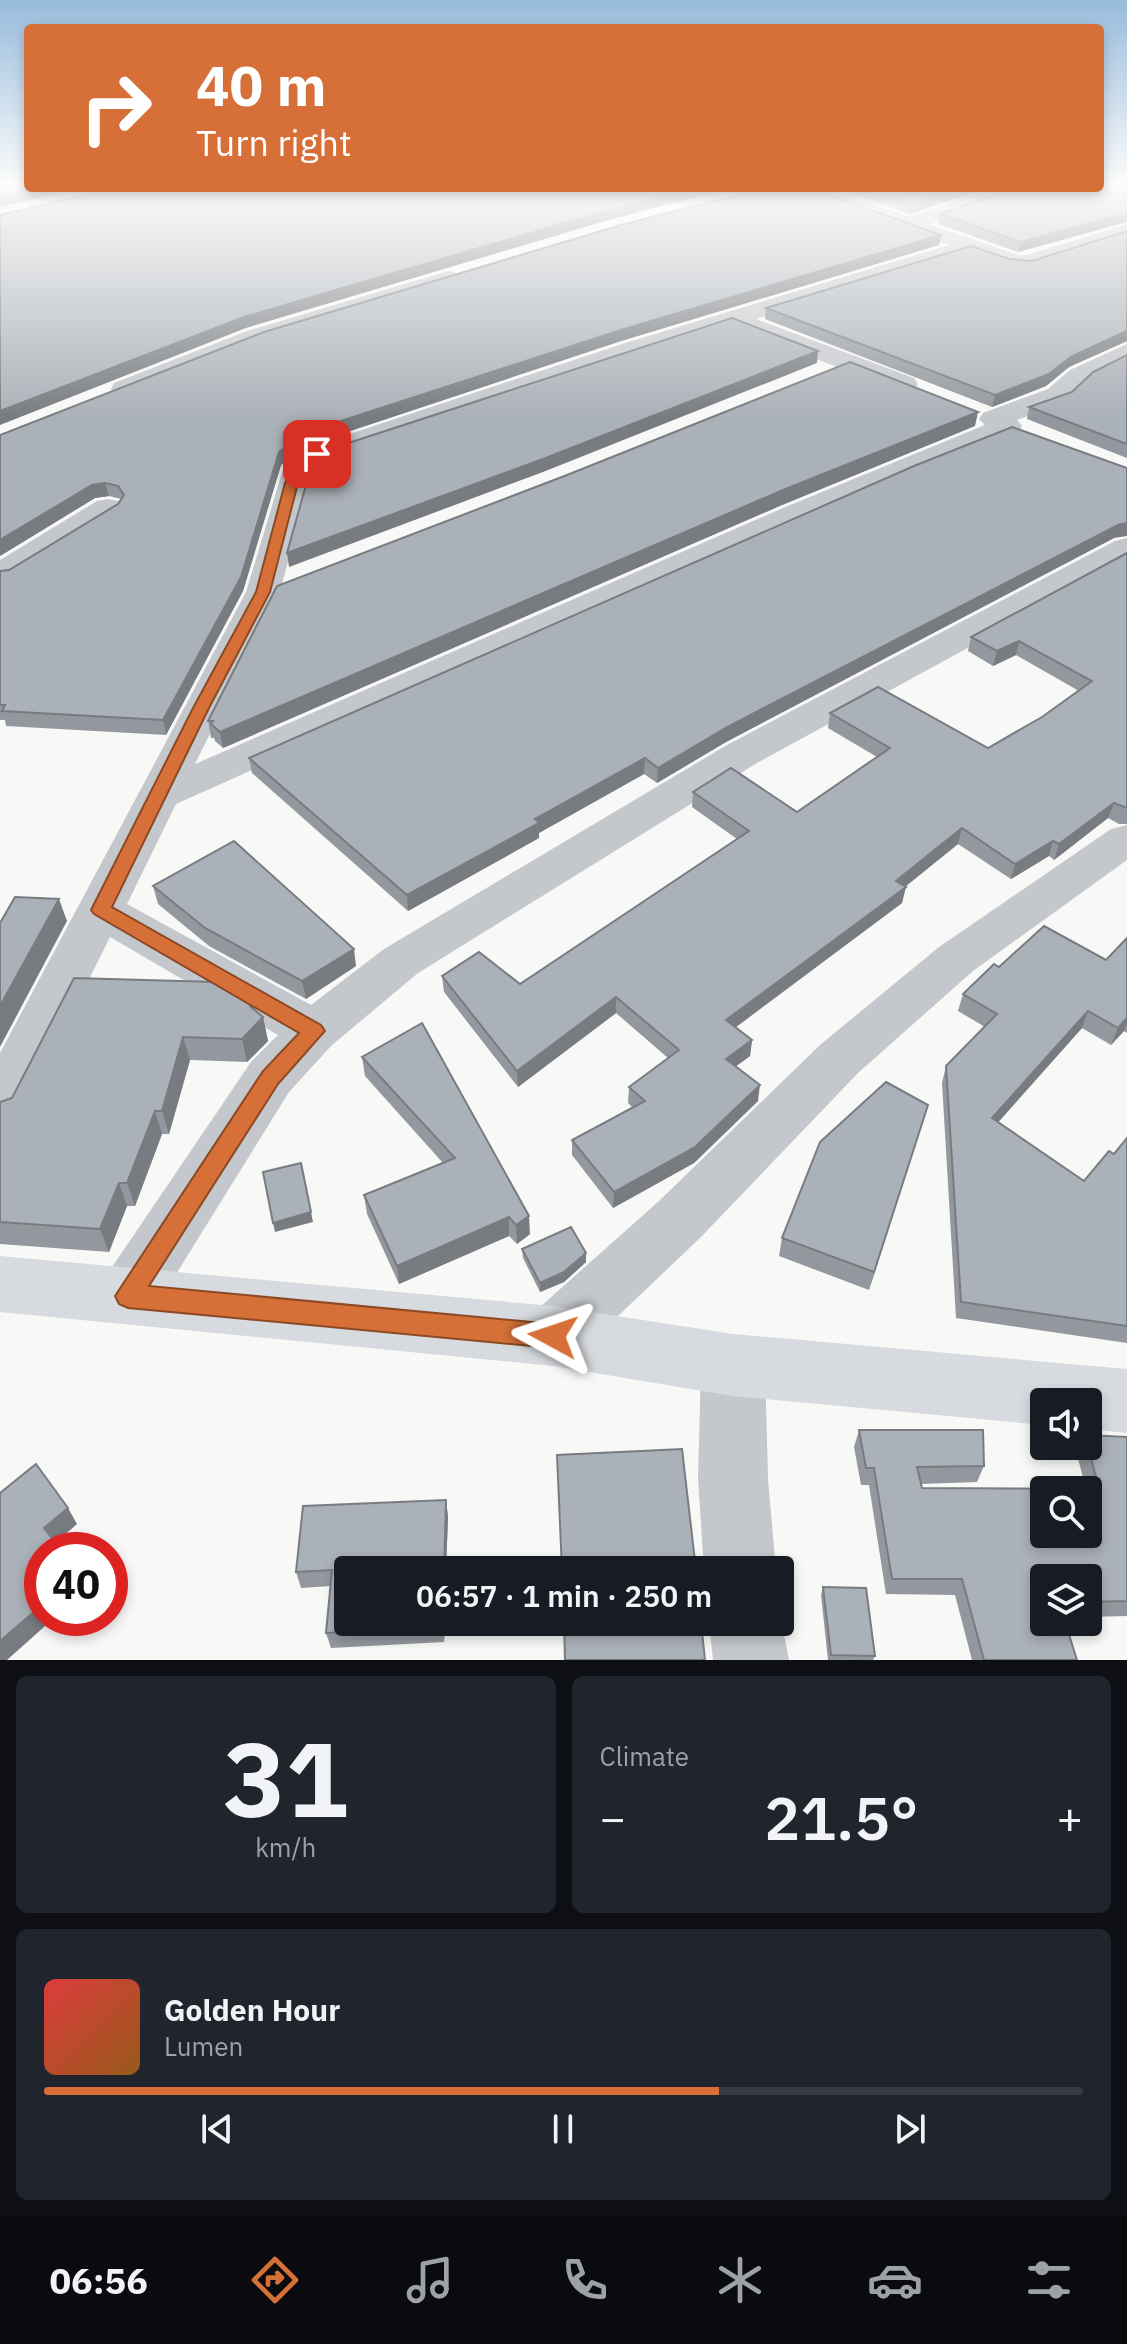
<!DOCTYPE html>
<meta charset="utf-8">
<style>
:root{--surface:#171b24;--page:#20242c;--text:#f1f3f6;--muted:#9ea1a6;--line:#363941;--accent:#d67038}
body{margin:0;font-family:"IBM Plex Sans",sans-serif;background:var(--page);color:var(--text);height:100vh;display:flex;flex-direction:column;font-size:30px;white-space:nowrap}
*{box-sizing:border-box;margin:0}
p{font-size:26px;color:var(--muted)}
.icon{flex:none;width:44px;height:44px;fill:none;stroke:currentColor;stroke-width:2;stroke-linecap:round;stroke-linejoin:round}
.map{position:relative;height:1660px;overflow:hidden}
.side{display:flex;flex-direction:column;gap:16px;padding:16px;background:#0d0f14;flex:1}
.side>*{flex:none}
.hud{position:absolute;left:24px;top:24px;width:1080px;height:168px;border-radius:8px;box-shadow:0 4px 12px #0003;background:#d67038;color:#fff;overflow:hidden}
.tools{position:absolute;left:1030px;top:1388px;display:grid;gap:16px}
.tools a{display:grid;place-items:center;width:72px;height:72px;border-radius:8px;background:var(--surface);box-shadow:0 4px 12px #0003;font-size:40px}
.speed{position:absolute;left:24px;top:1532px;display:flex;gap:16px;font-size:40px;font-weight:700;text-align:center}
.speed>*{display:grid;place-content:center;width:104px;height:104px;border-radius:50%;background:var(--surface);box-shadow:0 4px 12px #0003;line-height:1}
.speed .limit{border:12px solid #d22;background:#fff;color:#111}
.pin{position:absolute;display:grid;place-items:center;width:68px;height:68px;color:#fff;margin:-34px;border-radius:16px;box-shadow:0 4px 12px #0006}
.me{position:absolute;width:88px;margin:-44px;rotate:275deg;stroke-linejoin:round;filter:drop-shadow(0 0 6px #0008)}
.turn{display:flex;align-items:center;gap:28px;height:168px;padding:0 40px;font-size:36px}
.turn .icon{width:104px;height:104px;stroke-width:2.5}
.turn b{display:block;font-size:56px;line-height:68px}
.big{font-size:60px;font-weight:600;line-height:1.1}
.side .tile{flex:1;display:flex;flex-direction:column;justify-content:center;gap:12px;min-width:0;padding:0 28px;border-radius:12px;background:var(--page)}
.side .dial{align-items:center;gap:0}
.dial b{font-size:104px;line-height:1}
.song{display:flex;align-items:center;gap:24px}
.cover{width:96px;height:96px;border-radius:12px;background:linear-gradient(135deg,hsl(0 70% 55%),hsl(30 70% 35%))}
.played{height:8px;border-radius:4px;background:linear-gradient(90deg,var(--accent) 65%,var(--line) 65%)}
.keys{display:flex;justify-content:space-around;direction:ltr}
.heat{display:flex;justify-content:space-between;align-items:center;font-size:44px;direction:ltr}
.side .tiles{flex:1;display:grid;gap:16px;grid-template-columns:1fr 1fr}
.tile:last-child{grid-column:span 2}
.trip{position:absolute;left:334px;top:1556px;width:460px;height:80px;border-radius:8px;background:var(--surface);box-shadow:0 4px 12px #0003;font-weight:600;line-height:80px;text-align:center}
.dock{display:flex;height:128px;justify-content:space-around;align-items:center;background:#090b0e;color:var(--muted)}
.dock .icon{width:56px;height:56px}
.dock .selected{color:var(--accent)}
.dock b{font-size:36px;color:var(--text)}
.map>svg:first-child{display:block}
</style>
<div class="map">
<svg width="1127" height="1660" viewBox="0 0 1127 1660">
<rect width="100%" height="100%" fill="#f8f8f6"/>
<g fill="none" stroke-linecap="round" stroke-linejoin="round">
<!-- street -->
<g fill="#c4c7cb" fill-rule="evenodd">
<path d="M798,188H826L909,217L996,188H1025L1022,192L929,224L1018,255H1027L1127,224V237L1029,269L1008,267L969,253L756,319L914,378L918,384L914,390H896L731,326L327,460L312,471L280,592L195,764L783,508L985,425L979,419L983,413L1048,389L1070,370L1127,344V362L1088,382L1068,401L1017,420L1022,426L1018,432L806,522L176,804L127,904L311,1005L384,949L727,745L1115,541L1127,538V561L757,763L418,973L332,1045L289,1092L150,1316L128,1324L106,1316L97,1296L106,1276L251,1062L278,1035L110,937L19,1120L0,1127V1053L246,592L284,466L307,448L622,344L949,245L801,192Z"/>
<path d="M448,271L456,273L459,278L456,283L265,341L134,395H114L111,389L114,383L247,331Z"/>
<path d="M108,499L119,501L124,508L119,515L12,581L0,584V560L97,501Z"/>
<path d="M1127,825V860L973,971L858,1073L701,1237L575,1357L553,1366L531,1357L521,1336L531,1315L659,1201L820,1045L939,947L1111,829Z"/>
<path d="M733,1334L756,1343L765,1365L768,1479L776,1570H704L698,1479L701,1365L710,1343Z"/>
<path d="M780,1614L789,1660H713L709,1622H780Z"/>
</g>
<!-- secondary -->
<path fill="#d7dade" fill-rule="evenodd" d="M0,1256L553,1306L733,1334L1127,1369V1433L1088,1429V1402H1044V1425L733,1396L553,1366L0,1312Z"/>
</g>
<!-- wall -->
<g fill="#93989e">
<path d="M1127,186V222L1018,252L938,224L940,214Z"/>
<path d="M835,188H987L909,214Z"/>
<path d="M1127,231V341L1069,367L1046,386L992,407L765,319L766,308L1009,259L1032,261Z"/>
<path d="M941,235L939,245L621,341L305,446L281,465L243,591L166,735L6,726L5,720H0V571L9,570L118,504L121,499L109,496L95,498L0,556V435Z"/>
<path d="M1127,355V458L1027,419L1029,407L1072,392Z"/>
<path d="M975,426L782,505L223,748L215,741L214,738H211L208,721Z"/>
<path d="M1114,538L726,742L657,783L644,774L539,833V838L408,911L252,773L249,758Z"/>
<path d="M1127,553V824H1119L1108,818L1054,860L1049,856L1011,879L958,844L905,887L902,903L736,1027L752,1040L750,1056L736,1066L758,1101L694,1163L613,1208L572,1155V1140L633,1108L628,1103L629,1087L668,1058L616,1013L518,1087L444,992L442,976L520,984L737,839L692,807L693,792L797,812L877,757L828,728L830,713L988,748L1042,717L1079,691L1016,655L993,666L968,651L971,637Z"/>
<path d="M153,886L356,966L306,999L209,946L158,904Z"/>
<path d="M1127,938V1033L1124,1031L1111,1045L1082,1028L998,1122L1084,1181L1114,1154L1127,1138V1343L956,1318L942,1083L946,1066L985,1027L958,1011L963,994L999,967L1106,960Z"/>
<path d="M253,1004L255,1010L263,1017L268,1041L247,1062L190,1060L169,1134H162L135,1206H127L109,1252L0,1244V1102Z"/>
<path d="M362,1057L530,1234L517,1244L509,1236L399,1284L367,1214L364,1195L443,1163L365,1076Z"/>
<path d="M928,1105L869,1290L779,1256L782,1238Z"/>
<path d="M522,1249L586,1253V1262L564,1282L540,1292L523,1258Z"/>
<path d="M859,1430L984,1466L977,1482L921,1484L922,1488L1086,1489L1076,1451L1079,1446H1088L1127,1437V1616L1088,1617V1578H1044L1077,1660H972L955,1595L886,1594L869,1485H861L854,1447Z"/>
<path d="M446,1500L448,1517L446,1570H348V1622H445L444,1642L331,1648L326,1633L331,1586L301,1588L296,1572Z"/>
<path d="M823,1587L875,1656L873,1660H828L821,1595Z"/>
</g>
<!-- shaded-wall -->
<g fill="#787c81">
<path d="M38,188H81L0,207V197Z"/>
<path d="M696,188H731L605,221L246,328L0,425V411L244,317L605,211Z"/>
<path d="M960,188H987L909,214L911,204Z"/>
<path d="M1127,213V222L1018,252L1021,242Z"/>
<path d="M941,235L939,245L621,341L305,446L281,465L243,591L166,735L163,720L279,452L304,433L621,330Z"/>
<path d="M1127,331V341L1069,367L1046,386L992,407L995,395L1072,356Z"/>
<path d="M818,351L817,363L543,472L289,567L287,553Z"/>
<path d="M978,412L975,426L782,505L223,748L220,732L783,490Z"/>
<path d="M105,483L109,496L95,498L0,556V540L92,485Z"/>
<path d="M1127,523V536L1114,538L726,742L657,783L658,768L727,727L1118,525Z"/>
<path d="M1019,641L1016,655L993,666L997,651Z"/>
<path d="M645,758L644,774L539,833V838L408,911L407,895L535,819Z"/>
<path d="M1114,803L1108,818L1054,860L1059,844Z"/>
<path d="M962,828L958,844L892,897L896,881Z"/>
<path d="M1053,841L1049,856L1011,879L1015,864Z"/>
<path d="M906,887L902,903L724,1036L726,1020Z"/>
<path d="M59,899L67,921L0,1047V1006Z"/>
<path d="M354,949L356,966L306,999L302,981Z"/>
<path d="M616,997V1013L518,1087L517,1071Z"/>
<path d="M253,1004L257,1023L263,1017L268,1041L247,1062L242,1039L250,1006Z"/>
<path d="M1088,1011L1082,1028L987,1135L992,1118Z"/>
<path d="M1127,1018V1023L1124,1031L1111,1045L1118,1028Z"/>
<path d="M183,1037L190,1060L169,1134L162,1111Z"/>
<path d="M752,1040L750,1056L724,1075L726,1059Z"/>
<path d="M760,1085L758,1101L694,1163L613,1208L614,1192Z"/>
<path d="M928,1105L922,1124L869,1290L874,1272Z"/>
<path d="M155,1111L162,1134L135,1206L127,1183Z"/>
<path d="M119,1183L127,1206L109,1252L100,1229Z"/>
<path d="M311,1212L313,1222L275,1232L273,1223Z"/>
<path d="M529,1216L530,1234L517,1244L516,1225Z"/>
<path d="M509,1217V1236L399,1284L397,1266Z"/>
<path d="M586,1253V1262L564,1282L540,1292V1283Z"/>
<path d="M446,1500L448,1517L446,1570H444Z"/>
<path d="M68,1508L77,1524L54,1544L44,1528Z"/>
<path d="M42,1605V1618H54L7,1660H0V1641Z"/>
<path d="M442,1622H445L444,1642L442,1627Z"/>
</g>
<!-- building -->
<g fill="#abb1b8" stroke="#787c81" stroke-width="2" fill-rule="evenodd">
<path d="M0,186H28V188H38L0,197Z"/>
<path d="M1100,186H1127V213L1021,242L940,214L1017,188H1100Z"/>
<path d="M114,188H696L605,211L244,317L0,411V215Z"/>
<path d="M765,188H809L941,235L621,330L304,433L279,452L241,577L163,720L2,711L5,705H0V571L9,570L118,504L124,495L118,486L105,483L92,485L0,540V435L264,332L621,225Z"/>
<path d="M864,188H960L911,204Z"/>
<path d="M1127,231V331L1072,356L1049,374L995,395L766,308L971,246L1009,259L1032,261Z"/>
<path d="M732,318L818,351L543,459L287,553L313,460L327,450Z"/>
<path d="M1127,355V444L1029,407L1072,392L1093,372Z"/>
<path d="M850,362L978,412L783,490L220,732L211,724L213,721H208L277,586L567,475Z"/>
<path d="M1012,427L1127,468V523L1118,525L727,727L658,768L645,758L535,819L539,823L407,895L249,758L914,466Z"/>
<path d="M1127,553V808L1114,803L1059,844L1053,841L1015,864L962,828L896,881L906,887L726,1020L752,1040L726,1059L760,1085L695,1147L614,1192L572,1140L645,1101L629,1087L679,1050L616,997L517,1071L442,976L479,952L520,984L749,831L693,792L731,768L797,812L890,748L830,713L878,687L988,748L1042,717L1092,681L1019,641L997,651L971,637Z"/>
<path d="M234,841L354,949L302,981L205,928L153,886Z"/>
<path d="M15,897L59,899L0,1006V923Z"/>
<path d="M1044,926L1106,960L1127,938V1018L1118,1028L1088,1011L992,1118L1084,1181L1109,1151L1114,1154L1127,1138V1326L961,1302L946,1066L997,1014L963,994L994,964L999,967Z"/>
<path d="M74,978L215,982L253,1004L250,1006L263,1017L242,1039L183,1037L162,1111H155L127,1183H119L100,1229L0,1222V1102L12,1098Z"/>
<path d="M422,1023L529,1216L516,1225L509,1217L397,1266L364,1195L455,1158L362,1057Z"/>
<path d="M886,1082L928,1105L874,1272L782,1238L820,1142Z"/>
<path d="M301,1163L311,1212L273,1223L263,1172Z"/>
<path d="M571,1227L586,1253L564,1272L540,1283L522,1249Z"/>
<path d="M859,1430H983L984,1466L917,1467L922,1488L1099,1489L1088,1446V1435L1127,1437V1601L1088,1602V1578H1044V1622H1065L1077,1660H984L962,1579H892L874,1468H866ZM1044,1490H1088V1534H1044Z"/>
<path d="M682,1449L696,1570H562L557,1455Z"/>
<path d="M36,1464L68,1508L44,1528L61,1550H42V1605L0,1641V1493Z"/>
<path d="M446,1500L444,1570H348V1622H442V1627L326,1633L332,1570L296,1572L303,1506Z"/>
<path d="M823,1587L866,1588L875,1656L831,1655Z"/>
<path d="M564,1622H701L705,1660H565Z"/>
</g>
<!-- sky -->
<linearGradient id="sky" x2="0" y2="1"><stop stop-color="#97bbdc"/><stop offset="0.44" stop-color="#fcfcfb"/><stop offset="1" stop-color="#fcfcfb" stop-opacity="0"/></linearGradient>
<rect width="1127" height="418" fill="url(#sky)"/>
<!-- route -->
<path fill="#d67038" stroke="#8b4924" stroke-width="2" d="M313,452L323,454L305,468L298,483L270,592L209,708L112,907L321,1025L325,1031L278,1084L149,1286L553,1324L562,1328L566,1336L562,1345L553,1348L128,1308L119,1304L115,1296L263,1071L299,1033L94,914L91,910L193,708L256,592L285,483L295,464Z"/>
</svg>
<div class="tools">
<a><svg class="icon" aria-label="sound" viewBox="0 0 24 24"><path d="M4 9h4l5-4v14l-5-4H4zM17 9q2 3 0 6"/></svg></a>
<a><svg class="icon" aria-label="search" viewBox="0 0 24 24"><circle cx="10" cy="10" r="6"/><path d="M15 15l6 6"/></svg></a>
<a><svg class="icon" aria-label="layers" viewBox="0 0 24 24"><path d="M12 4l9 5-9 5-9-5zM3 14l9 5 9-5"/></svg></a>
</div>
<div class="speed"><div class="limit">40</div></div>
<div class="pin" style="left:317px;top:454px;background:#d93025"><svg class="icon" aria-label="arrive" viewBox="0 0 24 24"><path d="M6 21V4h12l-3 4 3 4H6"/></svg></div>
<svg class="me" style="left:553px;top:1336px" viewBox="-20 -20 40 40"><path d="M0-17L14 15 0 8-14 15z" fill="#d67038" stroke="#fff" stroke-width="4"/></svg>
<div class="trip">06:57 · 1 min · 250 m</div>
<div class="hud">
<div class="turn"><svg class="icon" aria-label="right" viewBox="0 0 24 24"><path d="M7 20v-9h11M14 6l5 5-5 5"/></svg><div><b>40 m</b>Turn right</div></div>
</div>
</div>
<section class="side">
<div class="tiles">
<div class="tile dial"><b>31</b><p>km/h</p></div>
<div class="tile"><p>Climate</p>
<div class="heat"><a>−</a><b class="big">21.5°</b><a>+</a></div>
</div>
<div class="tile">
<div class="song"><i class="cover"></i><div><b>Golden Hour</b><p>Lumen</p></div></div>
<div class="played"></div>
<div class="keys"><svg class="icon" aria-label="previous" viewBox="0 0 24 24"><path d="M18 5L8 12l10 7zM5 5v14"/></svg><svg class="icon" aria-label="pause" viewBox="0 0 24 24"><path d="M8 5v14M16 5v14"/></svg><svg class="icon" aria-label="next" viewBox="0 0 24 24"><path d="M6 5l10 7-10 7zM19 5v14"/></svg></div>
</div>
</div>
</section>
<nav class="dock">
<b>06:56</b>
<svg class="icon selected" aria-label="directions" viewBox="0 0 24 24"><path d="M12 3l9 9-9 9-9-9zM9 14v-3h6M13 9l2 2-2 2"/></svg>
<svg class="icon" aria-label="music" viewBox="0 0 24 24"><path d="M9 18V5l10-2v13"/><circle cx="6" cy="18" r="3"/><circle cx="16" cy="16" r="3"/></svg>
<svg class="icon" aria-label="phone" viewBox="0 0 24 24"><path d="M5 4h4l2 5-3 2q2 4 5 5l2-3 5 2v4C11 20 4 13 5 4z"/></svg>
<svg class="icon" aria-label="climate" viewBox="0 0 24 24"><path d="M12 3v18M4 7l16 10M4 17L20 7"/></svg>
<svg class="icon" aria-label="car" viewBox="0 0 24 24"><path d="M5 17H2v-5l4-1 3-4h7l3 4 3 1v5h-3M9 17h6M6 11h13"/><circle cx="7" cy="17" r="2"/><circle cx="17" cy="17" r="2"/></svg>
<svg class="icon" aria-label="filters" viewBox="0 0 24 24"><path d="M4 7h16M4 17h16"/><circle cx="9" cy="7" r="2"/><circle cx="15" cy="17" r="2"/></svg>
</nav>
